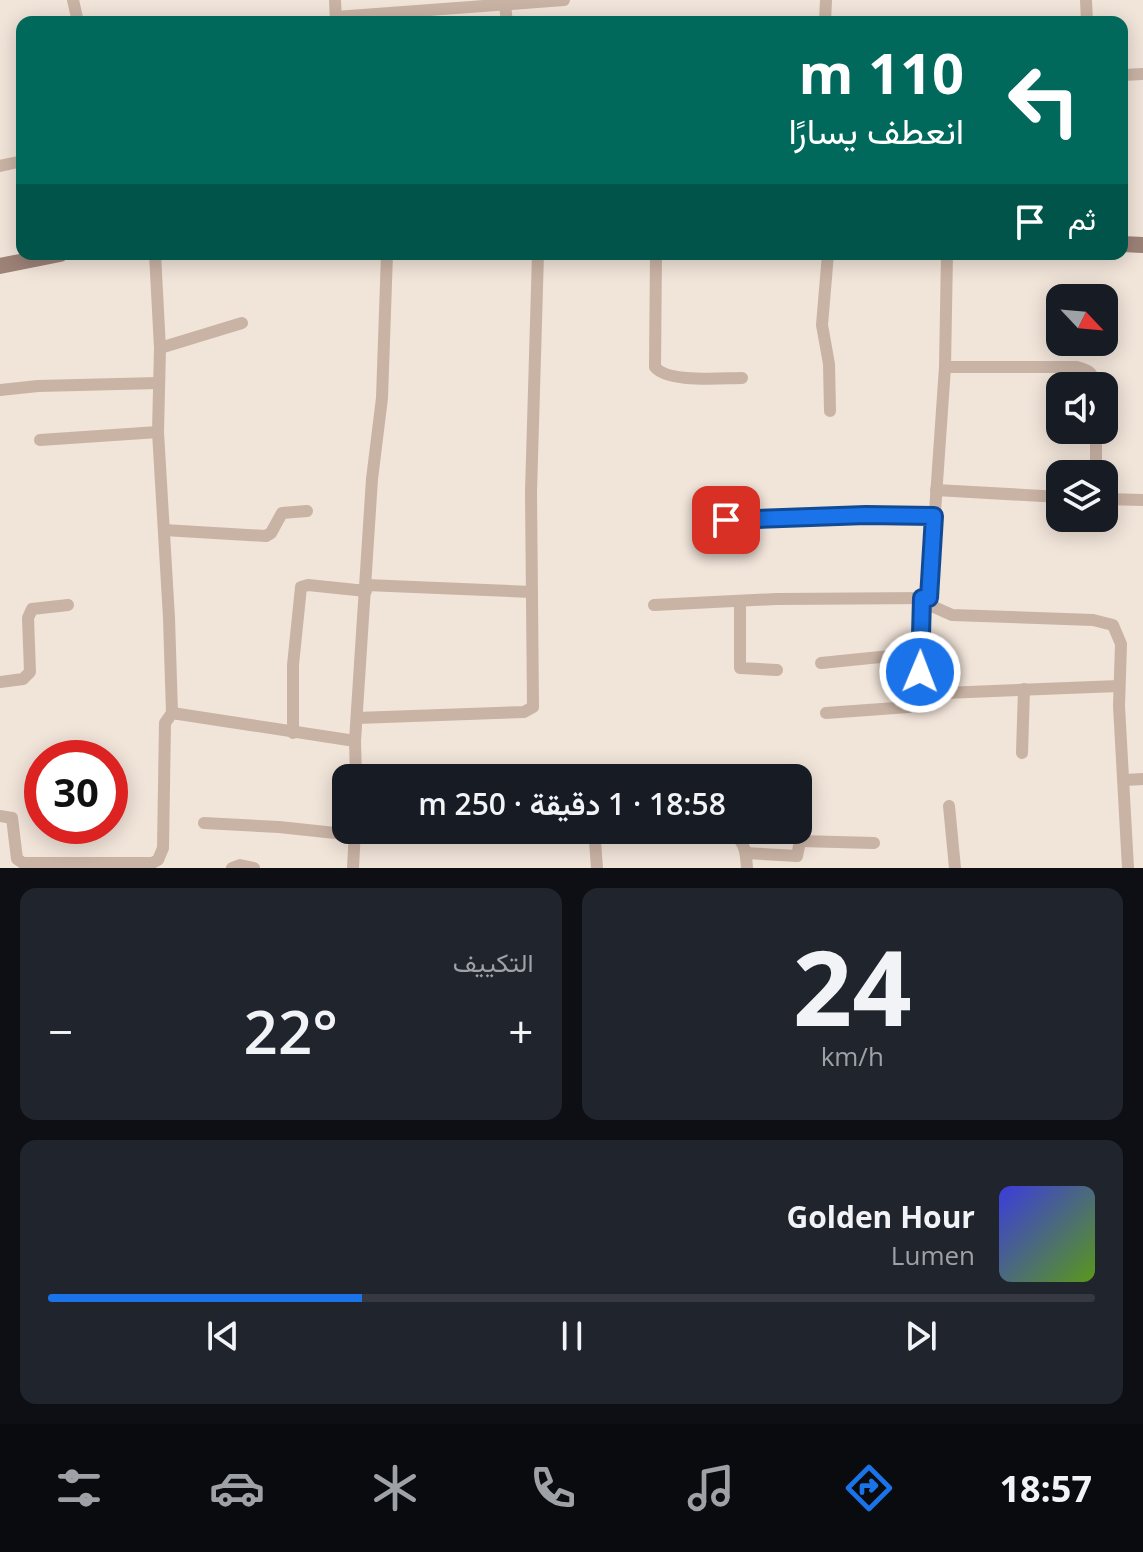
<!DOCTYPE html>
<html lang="ar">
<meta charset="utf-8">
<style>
:root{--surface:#171b24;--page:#20242c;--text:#f1f3f6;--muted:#9ea1a6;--line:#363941;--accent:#1a73e8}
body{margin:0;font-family:"Open Sans",Vazirmatn,sans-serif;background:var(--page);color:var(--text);direction:rtl;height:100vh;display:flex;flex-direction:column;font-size:30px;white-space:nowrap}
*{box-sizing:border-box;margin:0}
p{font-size:26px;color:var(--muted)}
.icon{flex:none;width:44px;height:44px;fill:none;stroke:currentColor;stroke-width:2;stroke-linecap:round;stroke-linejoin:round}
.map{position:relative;height:868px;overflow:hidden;direction:ltr}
.sheet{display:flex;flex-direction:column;gap:20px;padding:20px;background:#0d0f14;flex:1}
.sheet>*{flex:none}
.guide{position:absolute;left:16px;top:16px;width:1112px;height:244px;border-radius:16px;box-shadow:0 4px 20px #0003;direction:rtl;background:#00695c;color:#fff;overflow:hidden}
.needle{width:52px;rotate:116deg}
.tools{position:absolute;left:1046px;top:284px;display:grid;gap:16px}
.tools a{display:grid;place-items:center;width:72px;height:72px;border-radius:16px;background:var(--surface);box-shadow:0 4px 20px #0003;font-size:40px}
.speed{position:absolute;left:24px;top:740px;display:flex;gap:16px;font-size:40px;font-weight:700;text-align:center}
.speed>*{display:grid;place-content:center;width:104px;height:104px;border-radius:50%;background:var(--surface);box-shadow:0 4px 20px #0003;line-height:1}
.speed .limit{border:12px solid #d22;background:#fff;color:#111}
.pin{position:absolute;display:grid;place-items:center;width:68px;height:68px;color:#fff;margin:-34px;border-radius:16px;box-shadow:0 4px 12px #0006}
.me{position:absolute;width:88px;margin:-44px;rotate:1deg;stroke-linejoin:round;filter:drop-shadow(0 0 6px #0008)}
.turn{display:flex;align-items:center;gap:28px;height:168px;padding:0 32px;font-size:36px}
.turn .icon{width:104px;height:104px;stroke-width:2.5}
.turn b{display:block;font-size:56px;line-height:68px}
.then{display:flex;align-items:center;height:76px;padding:0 32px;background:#0003;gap:16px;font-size:30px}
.big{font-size:60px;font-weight:600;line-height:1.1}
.sheet .widget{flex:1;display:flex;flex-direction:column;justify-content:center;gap:12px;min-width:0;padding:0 28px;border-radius:16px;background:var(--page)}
.sheet .dial{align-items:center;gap:0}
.dial b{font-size:104px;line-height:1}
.song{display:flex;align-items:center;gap:24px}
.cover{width:96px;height:96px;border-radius:12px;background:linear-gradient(135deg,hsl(240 70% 55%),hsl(90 70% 35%))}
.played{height:8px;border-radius:4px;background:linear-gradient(90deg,var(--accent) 30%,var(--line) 30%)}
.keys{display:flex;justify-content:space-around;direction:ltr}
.heat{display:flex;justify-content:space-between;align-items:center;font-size:44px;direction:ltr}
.sheet .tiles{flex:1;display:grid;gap:20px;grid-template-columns:1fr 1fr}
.widget:last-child{grid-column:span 2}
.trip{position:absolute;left:332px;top:764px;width:480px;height:80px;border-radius:16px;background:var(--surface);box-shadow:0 4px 20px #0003;font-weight:600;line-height:80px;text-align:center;direction:rtl}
.tabs{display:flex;height:128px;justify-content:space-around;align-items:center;background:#090b0e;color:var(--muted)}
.tabs .icon{width:56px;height:56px}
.tabs .on{color:var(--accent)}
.tabs b{font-size:36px;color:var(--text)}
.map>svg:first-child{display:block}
</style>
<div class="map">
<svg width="1143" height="868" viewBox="0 0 1143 868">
<rect width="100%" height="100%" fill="#f1e4d9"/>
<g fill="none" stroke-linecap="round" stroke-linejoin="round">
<!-- street -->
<g stroke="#c9b3a5" stroke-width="12">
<path d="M73,0L78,22"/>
<path d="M335,0L336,22"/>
<path d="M1086,0L1087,22"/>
<path d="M505,5L507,22"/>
<path d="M336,17L564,0"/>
<path d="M825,22L826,0"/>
<path d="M1122,75L1143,74"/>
<path d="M0,166L18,162"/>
<path d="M656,254L655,367C667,383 721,378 742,378"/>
<path d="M828,254L822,325L829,364L830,411"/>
<path d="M947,254L945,367L929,598L934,607L952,615L1093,620L1113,625L1121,644L1119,706L1128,868"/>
<path d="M160,348L242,323"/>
<path d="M945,367H1077C1089,370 1094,373 1095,386"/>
<path d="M0,390L38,386L158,383"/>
<path d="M1096,430V474"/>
<path d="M40,440L158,432"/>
<path d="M936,490L1060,497"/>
<path d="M1104,499L1143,500"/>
<path d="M706,520L866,515L934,516"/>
<path d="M164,530L266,536L271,533L282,513L307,511"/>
<path d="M366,585L532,592"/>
<path d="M740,602V668L777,670"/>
<path d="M654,605L776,599L929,598"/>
<path d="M821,663L920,653"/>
<path d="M0,682L23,679L30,672L28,618L32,609L68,605"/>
<path d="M944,693L1119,686"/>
<path d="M172,713L355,741"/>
<path d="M826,713L909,707L918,701L922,598"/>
<path d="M357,718L524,712L533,707L531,492L538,254"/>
<path d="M293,733V665L301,587L308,585L366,591"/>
<path d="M1022,753L1024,689"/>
<path d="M356,778L355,741L372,479L382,398L387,254"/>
<path d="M740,778V774"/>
<path d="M1125,780L1143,779"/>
<path d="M949,806L955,868"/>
<path d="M0,816L12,818L17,859L23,863H152L158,860L163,848L165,723L172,713L169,618L158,432L160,348L155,254"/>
<path d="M204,823L279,827L354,835"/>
<path d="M638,830L735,836"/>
<path d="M735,830V836C746,843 746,856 747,868"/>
<path d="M800,841L874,843"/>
<path d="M746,853L797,856L800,841L798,818"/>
<path d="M232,868L240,865L254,868"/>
<path d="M353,868L355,830"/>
<path d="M597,868L595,841L602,830"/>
</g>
<!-- secondary -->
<g stroke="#9d8277" stroke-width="16">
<path d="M1122,244L1143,245"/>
<path d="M0,266L60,254"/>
</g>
</g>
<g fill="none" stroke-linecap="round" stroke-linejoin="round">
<defs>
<path id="route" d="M726,520L866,515L934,516L929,598H922L920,672"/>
</defs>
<!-- route casing -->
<use href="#route" stroke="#114b97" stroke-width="20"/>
<!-- route -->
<use href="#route" stroke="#1a73e8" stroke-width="14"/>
</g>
</svg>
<div class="tools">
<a><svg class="needle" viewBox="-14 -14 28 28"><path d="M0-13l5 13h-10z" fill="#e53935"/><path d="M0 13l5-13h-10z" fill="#9ea1a6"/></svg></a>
<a><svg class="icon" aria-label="sound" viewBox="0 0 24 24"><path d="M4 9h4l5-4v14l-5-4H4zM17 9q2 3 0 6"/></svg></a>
<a><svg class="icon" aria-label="layers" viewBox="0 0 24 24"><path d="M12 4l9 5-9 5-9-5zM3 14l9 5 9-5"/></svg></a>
</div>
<div class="speed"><div class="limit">30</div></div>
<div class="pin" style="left:726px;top:520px;background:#d93025"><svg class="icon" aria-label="arrive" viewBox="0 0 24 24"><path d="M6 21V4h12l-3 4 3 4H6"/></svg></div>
<svg class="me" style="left:920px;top:672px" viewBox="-20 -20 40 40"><circle r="17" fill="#1a73e8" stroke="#fff" stroke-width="3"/><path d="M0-11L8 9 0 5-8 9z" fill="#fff"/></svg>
<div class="trip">18:58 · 1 دقيقة · 250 m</div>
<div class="guide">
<div class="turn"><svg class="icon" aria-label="left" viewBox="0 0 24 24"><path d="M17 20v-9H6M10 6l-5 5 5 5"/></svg><div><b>110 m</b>انعطف يسارًا</div></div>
<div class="then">ثم<svg class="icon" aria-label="arrive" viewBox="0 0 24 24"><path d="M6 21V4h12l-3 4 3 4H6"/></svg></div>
</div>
</div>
<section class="sheet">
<div class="tiles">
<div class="widget dial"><b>24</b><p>km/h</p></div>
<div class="widget"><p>التكييف</p>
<div class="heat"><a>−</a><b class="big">22°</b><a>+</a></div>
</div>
<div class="widget">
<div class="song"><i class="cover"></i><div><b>Golden Hour</b><p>Lumen</p></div></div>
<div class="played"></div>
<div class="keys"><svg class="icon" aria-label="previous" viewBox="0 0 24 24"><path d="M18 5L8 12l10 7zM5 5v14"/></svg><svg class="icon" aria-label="pause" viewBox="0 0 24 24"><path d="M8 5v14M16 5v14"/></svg><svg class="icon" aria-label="next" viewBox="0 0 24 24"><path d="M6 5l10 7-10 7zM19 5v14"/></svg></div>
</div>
</div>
</section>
<nav class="tabs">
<b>18:57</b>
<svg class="icon on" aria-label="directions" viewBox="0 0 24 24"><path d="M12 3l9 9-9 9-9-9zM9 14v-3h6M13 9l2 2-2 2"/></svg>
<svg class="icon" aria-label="music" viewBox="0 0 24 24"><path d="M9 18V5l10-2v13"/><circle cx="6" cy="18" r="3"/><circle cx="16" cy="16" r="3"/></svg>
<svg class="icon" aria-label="phone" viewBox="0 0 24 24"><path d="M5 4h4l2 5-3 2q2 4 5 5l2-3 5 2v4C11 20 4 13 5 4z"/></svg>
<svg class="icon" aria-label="climate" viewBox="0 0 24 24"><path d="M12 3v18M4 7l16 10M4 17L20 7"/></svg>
<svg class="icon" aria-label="car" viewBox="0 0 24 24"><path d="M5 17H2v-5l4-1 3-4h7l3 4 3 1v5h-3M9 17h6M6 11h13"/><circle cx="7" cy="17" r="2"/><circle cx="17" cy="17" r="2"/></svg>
<svg class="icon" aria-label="filters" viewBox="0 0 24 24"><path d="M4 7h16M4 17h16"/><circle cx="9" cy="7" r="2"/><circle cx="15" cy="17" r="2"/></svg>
</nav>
